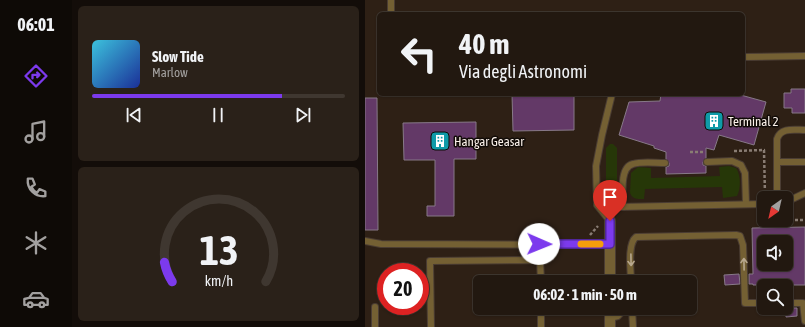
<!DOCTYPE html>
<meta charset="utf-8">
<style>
:root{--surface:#221810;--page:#2a2119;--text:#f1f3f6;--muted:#a2a09f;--line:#3f3730;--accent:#7c3aed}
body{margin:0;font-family:"Asap Condensed",sans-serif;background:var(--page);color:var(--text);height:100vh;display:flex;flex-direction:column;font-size:15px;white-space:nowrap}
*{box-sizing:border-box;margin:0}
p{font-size:13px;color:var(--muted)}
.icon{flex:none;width:22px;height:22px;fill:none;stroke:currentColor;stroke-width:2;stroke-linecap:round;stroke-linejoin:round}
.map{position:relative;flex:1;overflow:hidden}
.details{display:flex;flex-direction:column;gap:6px;padding:6px;background:#130d09;width:293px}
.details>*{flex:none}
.banner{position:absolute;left:12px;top:12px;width:368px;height:84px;border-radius:6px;box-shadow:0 1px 3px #0004,0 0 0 1px var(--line);background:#221810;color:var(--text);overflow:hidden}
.needle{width:26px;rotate:214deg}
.controls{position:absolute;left:392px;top:191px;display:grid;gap:8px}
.controls a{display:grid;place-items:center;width:36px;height:36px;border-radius:6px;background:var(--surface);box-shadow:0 1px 3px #0004,0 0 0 1px var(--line);font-size:20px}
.speed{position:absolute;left:12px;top:263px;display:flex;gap:8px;font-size:20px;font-weight:700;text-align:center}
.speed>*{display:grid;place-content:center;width:52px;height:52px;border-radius:50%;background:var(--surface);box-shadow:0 1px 3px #0004,0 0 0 1px var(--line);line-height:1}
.speed .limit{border:6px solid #d22;background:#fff;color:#111}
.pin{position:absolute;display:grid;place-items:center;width:34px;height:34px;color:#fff;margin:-41px -17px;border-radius:50% 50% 50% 0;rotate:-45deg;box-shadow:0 0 4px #0007}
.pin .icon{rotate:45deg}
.me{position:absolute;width:44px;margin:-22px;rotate:91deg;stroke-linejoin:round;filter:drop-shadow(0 0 3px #0008)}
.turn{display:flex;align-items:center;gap:14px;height:84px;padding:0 16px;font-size:18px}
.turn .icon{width:52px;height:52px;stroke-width:2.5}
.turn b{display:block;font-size:28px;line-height:34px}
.details .widget{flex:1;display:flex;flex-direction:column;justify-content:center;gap:6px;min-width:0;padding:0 14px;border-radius:6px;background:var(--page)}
.details .dial{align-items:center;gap:0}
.dial svg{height:104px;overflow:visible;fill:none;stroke:var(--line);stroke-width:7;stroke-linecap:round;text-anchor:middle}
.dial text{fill:var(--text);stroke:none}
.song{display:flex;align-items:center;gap:12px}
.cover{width:48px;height:48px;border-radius:6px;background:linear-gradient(135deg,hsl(190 70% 55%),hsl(230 70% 35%))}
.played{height:4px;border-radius:2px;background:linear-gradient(90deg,var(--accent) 75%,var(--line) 75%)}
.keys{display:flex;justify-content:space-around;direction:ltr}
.trip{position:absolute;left:108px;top:275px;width:224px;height:40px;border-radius:6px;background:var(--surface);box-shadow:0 1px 3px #0004,0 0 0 1px var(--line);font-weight:700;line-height:40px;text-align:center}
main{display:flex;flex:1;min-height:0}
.dock{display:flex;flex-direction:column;width:72px;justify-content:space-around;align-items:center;background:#0e0a06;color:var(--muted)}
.dock .icon{width:28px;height:28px}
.dock .on{color:var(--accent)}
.dock b{font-size:18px;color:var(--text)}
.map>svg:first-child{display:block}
</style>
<main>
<nav class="dock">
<b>06:01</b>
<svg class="icon on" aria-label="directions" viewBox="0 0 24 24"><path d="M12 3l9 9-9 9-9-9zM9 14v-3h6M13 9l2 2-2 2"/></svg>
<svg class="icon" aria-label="music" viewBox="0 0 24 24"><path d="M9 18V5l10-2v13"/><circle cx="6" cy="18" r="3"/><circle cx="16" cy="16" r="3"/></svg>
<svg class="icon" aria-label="phone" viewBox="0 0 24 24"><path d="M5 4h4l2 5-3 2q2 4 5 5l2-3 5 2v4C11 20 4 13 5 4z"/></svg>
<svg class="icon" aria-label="climate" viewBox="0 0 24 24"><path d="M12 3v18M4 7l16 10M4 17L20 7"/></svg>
<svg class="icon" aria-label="car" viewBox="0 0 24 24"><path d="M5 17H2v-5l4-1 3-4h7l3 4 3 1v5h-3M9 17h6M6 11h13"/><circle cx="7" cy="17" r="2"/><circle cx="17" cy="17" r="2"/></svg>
</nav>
<section class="details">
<div class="widget">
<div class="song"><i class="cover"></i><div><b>Slow Tide</b><p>Marlow</p></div></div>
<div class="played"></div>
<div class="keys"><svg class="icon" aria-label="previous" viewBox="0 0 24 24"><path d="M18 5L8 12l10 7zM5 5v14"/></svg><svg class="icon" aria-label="pause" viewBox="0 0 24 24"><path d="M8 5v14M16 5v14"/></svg><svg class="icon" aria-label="next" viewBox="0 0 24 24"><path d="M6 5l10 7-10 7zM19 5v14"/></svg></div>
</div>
<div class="widget dial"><svg viewBox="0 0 100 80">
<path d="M14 69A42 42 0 1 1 86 69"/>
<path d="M14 69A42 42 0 0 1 8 54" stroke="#7c3aed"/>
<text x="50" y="56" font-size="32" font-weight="700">13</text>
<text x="50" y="72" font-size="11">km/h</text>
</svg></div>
</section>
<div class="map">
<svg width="440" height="327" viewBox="0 0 440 327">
<rect width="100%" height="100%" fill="#2e2015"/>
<!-- green -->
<g fill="#263708">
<path d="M245,144H248L252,148V192L251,195L245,197L241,192V148Z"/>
<path d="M364,166L371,168C376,175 376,189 372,196L358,198L357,187L280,189L279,199C273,199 268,200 265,193L266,173L273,167L286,168V178L355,176L354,167Z"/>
</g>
<!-- building -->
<g fill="#633967" stroke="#877988" fill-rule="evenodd">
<path d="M426,89H440V113H427V108H419V93H426Z"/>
<path d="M147,94H209V130L148,131Z"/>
<path d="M296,94H372L401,102L389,145L354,135L349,150L341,148V158L338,162V165L341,166V173L301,174V167L304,166V163L301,159V152L289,148V146L254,135L264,102L295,101Z"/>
<path d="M0,98H12L13,230H0Z"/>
<path d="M111,122V159H89V216H62V206H70V160H39L38,123Z"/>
<path d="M440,227V285H388V284H384V274H388L387,228ZM399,242H421V264H399Z"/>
<path d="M374,274L375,284L360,285L359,275Z"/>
<path d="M421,308H432V316L421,317Z"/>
</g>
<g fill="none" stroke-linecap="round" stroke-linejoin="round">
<defs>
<g id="service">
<path d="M26,0V14"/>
<path d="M378,57L440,56"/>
<path d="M342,162L367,161L376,165L380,173L381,204"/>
<path d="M412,162H440"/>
<path d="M412,198V139C416,127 429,130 440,130"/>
<path d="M421,202L440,193"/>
<path d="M258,207C258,196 254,167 268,164C277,161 290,163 300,163"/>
<path d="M245,221L246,213L250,208L253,207L399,204"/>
<path d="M245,221L232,205L231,166L237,135L247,94"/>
<path d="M0,241L16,244L245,245"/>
<path d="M266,282C266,271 262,244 271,237L371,235L375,236L378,245L380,303H399"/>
<path d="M421,303H438L440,321"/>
<path d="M176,308V327"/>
<path d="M267,308L268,327"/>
<path d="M245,318L253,316L261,308"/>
<path d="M10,327V307"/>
<path d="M66,327L65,261L175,260L176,282"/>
</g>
<g id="tertiary">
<path d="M245,221V282"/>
<path d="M245,308V327"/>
</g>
</defs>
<!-- service casing -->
<use href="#service" stroke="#4b3d33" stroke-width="8"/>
<!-- tertiary casing -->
<use href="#tertiary" stroke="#4b3d33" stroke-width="12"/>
<!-- path -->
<g stroke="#897c73" stroke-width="2.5" stroke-dasharray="3 2" stroke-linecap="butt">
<path d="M369,151L399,150L400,196"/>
<path d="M325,152H340"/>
<path d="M405,220H440"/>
<path d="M225,235L233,226"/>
</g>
<!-- service -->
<use href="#service" stroke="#746033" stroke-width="6"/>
<!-- tertiary -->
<use href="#tertiary" stroke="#746033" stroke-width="10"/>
</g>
<!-- one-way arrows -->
<defs><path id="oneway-shaft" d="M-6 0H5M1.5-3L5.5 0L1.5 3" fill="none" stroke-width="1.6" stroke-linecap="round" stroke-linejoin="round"/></defs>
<g stroke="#b8a88e">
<use href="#oneway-shaft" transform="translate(266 260) rotate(89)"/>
<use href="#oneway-shaft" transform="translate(379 264) rotate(-91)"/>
</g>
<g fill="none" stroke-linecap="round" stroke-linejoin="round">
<defs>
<path id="route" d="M174,244H245V221"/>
</defs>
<!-- route casing -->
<use href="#route" stroke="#51269a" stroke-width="10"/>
<!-- route -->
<use href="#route" stroke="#7c3aed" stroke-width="7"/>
<!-- slow -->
<path stroke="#f59e0b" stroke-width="7" d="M216,244H235"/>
</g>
<!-- icons -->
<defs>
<symbol id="building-square" viewBox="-11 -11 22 22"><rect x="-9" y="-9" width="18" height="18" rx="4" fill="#0f9aa8" stroke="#110b07"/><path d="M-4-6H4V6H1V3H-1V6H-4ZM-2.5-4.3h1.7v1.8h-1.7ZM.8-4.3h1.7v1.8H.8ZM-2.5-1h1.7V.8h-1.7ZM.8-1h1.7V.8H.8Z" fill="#fff"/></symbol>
</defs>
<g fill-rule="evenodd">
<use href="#building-square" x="338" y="110" width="22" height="22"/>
<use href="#building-square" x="64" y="130" width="22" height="22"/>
</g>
<g text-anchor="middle" stroke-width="3" stroke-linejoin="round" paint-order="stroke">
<!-- poi labels -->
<g font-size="13" fill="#fbf1ea" stroke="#110b07" text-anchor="start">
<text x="363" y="126">Terminal 2</text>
<text x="89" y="146">Hangar Geasar</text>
</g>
</g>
</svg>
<div class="controls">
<a><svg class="needle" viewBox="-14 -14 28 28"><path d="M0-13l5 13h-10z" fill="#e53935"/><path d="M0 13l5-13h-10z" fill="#a2a09f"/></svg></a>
<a><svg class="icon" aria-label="sound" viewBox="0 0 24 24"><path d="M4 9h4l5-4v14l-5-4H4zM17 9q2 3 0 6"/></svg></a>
<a><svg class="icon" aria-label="search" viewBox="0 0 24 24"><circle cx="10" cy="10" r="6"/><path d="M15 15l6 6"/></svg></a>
</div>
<div class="speed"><div class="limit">20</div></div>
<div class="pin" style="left:245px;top:221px;background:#d93025"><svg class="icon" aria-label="arrive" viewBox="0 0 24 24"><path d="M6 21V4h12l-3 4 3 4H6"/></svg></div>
<svg class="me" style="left:174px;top:244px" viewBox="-20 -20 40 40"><circle r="19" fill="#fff"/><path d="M0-13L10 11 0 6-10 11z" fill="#7c3aed"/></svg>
<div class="trip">06:02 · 1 min · 50 m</div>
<div class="banner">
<div class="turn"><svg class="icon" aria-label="left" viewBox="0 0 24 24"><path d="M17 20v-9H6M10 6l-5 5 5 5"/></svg><div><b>40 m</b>Via degli Astronomi</div></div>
</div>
</div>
</main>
